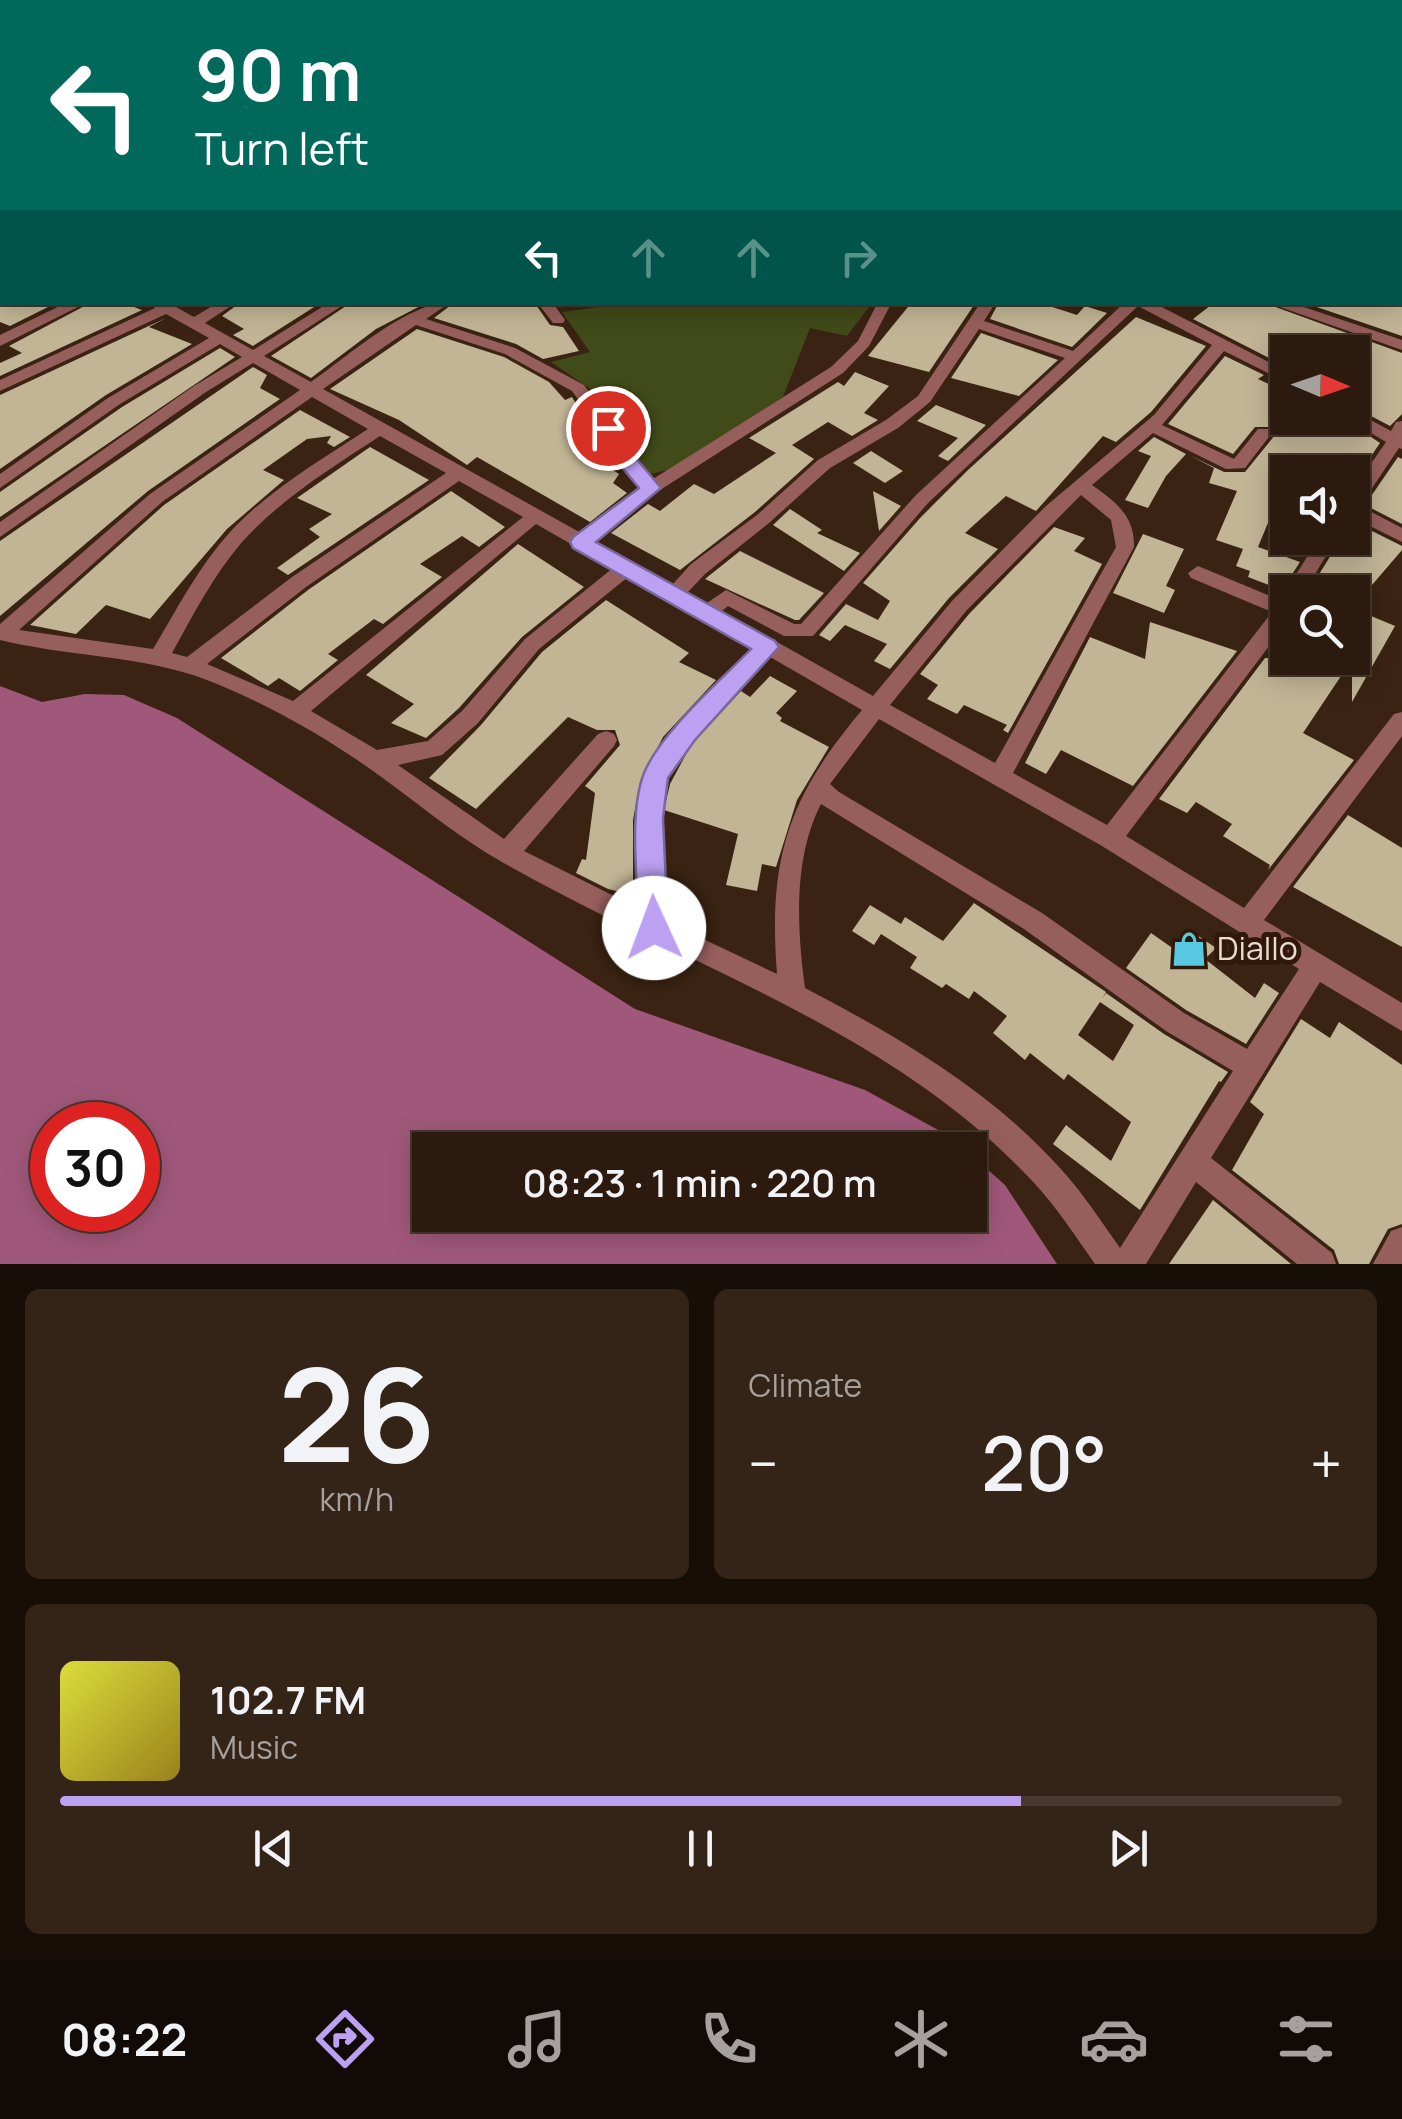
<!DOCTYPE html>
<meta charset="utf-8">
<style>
:root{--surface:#2c1a0e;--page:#342317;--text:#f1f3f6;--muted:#a6a19e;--line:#48382e;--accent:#bca0f2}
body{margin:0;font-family:Manrope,sans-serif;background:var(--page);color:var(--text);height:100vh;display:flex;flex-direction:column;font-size:38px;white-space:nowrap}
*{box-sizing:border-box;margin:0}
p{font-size:32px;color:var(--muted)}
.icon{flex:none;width:55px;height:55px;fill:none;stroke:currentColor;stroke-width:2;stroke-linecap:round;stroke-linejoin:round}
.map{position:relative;height:1264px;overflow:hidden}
.sheet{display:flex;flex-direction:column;gap:25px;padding:25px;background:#180e08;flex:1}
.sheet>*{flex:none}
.banner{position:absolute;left:0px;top:0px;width:1402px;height:305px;box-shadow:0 5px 25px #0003,0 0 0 2px var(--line);background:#00695c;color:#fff;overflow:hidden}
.needle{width:65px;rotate:92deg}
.tools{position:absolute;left:1270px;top:335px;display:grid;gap:20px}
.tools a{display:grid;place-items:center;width:100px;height:100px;border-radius:0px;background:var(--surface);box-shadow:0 5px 25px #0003,0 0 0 2px var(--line);font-size:50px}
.speed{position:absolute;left:30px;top:1102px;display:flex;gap:20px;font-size:50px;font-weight:700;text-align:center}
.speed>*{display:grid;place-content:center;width:130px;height:130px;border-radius:50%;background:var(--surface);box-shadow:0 5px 25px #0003,0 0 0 2px var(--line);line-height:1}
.speed .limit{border:15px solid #d22;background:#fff;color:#111}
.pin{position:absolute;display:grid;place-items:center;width:85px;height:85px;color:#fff;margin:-42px;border:5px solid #fff;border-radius:50%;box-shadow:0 2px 10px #0007}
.me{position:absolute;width:110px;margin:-55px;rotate:358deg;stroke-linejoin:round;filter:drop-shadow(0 0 8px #0008)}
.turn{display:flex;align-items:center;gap:35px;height:210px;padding:0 30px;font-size:45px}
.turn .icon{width:130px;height:130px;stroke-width:2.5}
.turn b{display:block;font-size:70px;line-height:85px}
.lanes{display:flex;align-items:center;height:95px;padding:0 30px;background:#0003;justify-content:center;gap:50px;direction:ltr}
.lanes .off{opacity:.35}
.big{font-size:75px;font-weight:600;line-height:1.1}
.sheet .card{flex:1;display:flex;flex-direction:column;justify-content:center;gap:15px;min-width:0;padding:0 35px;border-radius:15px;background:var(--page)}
.sheet .dial{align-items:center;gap:0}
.dial b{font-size:130px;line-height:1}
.song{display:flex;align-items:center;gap:30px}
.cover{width:120px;height:120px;border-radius:15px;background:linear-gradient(135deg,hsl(60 70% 55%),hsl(50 70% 35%))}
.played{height:10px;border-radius:5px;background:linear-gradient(90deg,var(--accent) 75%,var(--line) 75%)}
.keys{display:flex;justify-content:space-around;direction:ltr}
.heat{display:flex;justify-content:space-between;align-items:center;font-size:55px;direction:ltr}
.sheet .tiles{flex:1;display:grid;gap:25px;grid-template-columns:1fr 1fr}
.card:last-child{grid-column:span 2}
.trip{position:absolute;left:412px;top:1132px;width:575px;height:100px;border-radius:0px;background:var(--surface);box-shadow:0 5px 25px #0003,0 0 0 2px var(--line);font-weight:600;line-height:100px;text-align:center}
.tab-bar{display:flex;height:160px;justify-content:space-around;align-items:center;background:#120a06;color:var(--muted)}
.tab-bar .icon{width:70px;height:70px}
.tab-bar .on{color:var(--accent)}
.tab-bar b{font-size:45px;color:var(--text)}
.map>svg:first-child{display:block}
</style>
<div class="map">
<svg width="1402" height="1264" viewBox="0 0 1402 1264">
<rect width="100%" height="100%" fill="#3a2312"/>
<!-- green -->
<path fill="#414a19" d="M635,302L872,303L847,336L810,328L783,397L680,467L646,475L589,388L551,362L590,352L562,312Z"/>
<!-- water -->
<path fill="#a0587a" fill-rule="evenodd" d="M0,686L42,702L85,694L124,695L177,718L635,1009L865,1090L951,1137L966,1150H430V1215H970V1154L1005,1185L1057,1264H0ZM52,1125H138V1210H52Z"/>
<!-- building -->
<g fill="#c2b596" fill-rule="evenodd">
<path d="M0,302H58L10,326L0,322Z"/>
<path d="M92,302H121L142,310L0,376V363L22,353L9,346Z"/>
<path d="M241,302H322L253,346L233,335L244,329L222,316Z"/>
<path d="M352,302H428L376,329L311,378L271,356Z"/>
<path d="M455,302H534L550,325L563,327L579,351L543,359L516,344L434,318Z"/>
<path d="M912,302H976L929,372L868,356Z"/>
<path d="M999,302H1037L1077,315L1085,306L1107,313L1072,347L990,319Z"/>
<path d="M1215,302H1262L1402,353V414L1390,426L1352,406V352H1288V360L1281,364L1193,319Z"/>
<path d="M1302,302H1402V336Z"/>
<path d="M1136,317L1206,346L1151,412L1116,442L1103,436L1036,511L1006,496L965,533L998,549L949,598L890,669L874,661L887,644L845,625L830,641L819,635L846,604L878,620L890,601L863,583L921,517L968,470Z"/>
<path d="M166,318L149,327L192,344L106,395L0,469V395Z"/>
<path d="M417,329L504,357L549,382L565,400L572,397L600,442L581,449L619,474L613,483L627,493L590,522L477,457L467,465L399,420L330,389Z"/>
<path d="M981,333L1058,360L1019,396L951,378Z"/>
<path d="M220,348L235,357L0,517V492L122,407Z"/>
<path d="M1225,356L1264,375L1258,379L1288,393V418H1343L1380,443L1352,484V472H1302L1288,467V497L1280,494L1258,547L1300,562L1282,590L1248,577L1250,571L1236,566L1243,549L1216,540L1237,491L1209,483L1214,468L1189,455L1224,472H1245L1275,435L1273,427H1255L1233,454L1168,424Z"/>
<path d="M253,367L267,375L260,388L280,399L148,491L0,616V541Z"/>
<path d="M855,372L889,386L864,413L878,420L852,436L828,422L792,445L814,459L755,512L680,570L611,533L648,504L660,511L694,484L714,494L776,453L749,438L838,382L844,386Z"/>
<path d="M936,405L986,425L948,461L938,456L958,438L917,421Z"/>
<path d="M300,410L350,437L334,447L327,443L331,436L307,439L263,470L284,480L227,529L150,619L106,605L76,634L30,625L164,505Z"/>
<path d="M1154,437L1186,454L1166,476L1148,508L1125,500L1151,456L1138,451Z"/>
<path d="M370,447L429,480L288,575L277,568L320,537L309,529L332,514L297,498Z"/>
<path d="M871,451L903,471L885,483L853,463Z"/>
<path d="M1398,457L1402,459V524L1365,505Z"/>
<path d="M451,491L505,527L479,547L462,536L420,564L442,577L383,624L374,619L328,654L338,660L300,691L279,678L268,686L221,658L308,590Z"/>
<path d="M873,491L901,506L879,531Z"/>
<path d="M790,509L822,530L817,533L860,553L844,571L773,525Z"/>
<path d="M1352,521L1402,546V550L1366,592H1308L1336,547L1346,538H1352Z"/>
<path d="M1054,527L1085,538L1074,551L1102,564L1008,733L1003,730L1007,725L964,705L957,714L927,699L938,685L920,674L969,614Z"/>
<path d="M1143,534L1184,549L1166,586L1175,590L1164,613L1113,593Z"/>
<path d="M518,544L584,587L522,637L459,708L426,738L391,723L414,704L366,675Z"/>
<path d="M740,551L824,593L799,620H795L705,579Z"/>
<path d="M606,600L689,653L679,662L716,680L663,737L640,782L633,820V895L608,889L576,873L582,859L586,860L595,793L585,786L620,745L615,730H597L568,717L476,809L429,778L481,725L542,652Z"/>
<path d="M1352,608L1395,626L1352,702Z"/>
<path d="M1150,622L1237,651L1133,786L1061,750L1046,774L1025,763L1090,637L1145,659Z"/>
<path d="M1265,658H1312L1343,673L1303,733L1354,760L1268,870L1270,865L1223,836L1232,824L1196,802L1187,813L1159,799Z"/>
<path d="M770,676L797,691L776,713L782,718L780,721L829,747L797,800L776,867L762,864L757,891L726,885L738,834L664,810L670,784L691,745L741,691L750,697Z"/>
<path d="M1348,815L1402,848V947L1293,887Z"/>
<path d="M974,903L1106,992L1102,999L1106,993L1164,1034L1228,1072L1221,1082L1219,1081L1140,1210L1053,1144L1066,1125L1111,1161L1131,1122L1068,1074L1064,1080L1030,1053L1025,1060L993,1033L1007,1016L974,991L969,999L946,984L942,988L910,968L917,957L881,934L874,945L852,931L870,905L901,924L905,917L943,941ZM1100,1002L1134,1025L1113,1061L1078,1035Z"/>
<path d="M1151,933L1181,954L1194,933L1216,948L1205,959L1255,998L1264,983L1279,993L1246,1044L1186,1010L1126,968Z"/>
<path d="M1301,1019L1330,1038L1339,1022L1402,1065V1224L1388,1229L1369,1264H1339L1334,1250L1232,1170L1264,1114L1250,1102Z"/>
<path d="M1213,1200L1291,1264H1169Z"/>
</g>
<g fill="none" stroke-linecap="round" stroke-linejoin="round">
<!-- service -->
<path fill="#975f5c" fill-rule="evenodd" d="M2,243V249L0,250V244Z"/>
<!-- minor -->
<g fill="#975f5c" fill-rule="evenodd">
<path d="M44,0H58L60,2H47Z"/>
<path d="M1301,0H1311L1313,2H1303Z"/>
<rect x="1400" y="16" width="2" height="6"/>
<path d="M2,24V30L0,31V25Z"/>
<path d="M1400,36L1402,37V44L1400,43Z"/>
<path d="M0,44L2,45V52H0Z"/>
<rect x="0" y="106" width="2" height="7"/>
<rect x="1400" y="133" width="2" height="7"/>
<path d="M1400,230L1402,231V239L1400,238Z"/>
<path d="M68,302H88L0,346V335Z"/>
<path d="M149,302H167L194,317L219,302H237L205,323L253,350L330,302H348L264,356L311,382C347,357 408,302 451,302L426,319L515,348L584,385L653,479L831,367L858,341L878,302H892L869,346L843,373L657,492L595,541L673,584L691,564L757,515L818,460L886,420L918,396L981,302H996L984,321L1073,351L1125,302H1152L1288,372V383L1224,351L1162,425L1234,459L1258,429H1270L1272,433L1245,468L1226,469L1153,433L1092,485C1115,501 1135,516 1134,547L1013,773L1107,825L1272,612L1191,578L1188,573L1198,566L1282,601L1288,599V621L1126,836L1244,908L1394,714L1402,712V736L1264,920L1402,1003V1031L1320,982L1211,1158L1332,1253L1336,1264H1297L1196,1182L1146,1264H1095C1076,1237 1058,1209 1036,1185C892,1028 682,965 502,862C454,835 412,798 366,766C317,732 263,702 207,680C141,655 69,657 0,640V624L150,494L300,390L253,363L206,392L0,537V522L194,386L242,357L220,344L120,404L0,488V474L108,398L209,338L166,314L0,391V380L155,308ZM1138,306L1212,345L1154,415L1046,506L952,601L873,696L722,611L728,606L784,636H813L928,503ZM416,325L505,354L572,391L641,487L581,533L323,389ZM979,329L1065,358L916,495L801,624H794L726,590L707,603L688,592L705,574L769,523L830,468L898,428L930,402ZM312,397L368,429C321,460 269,490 230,532C199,566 177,609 153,649L19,630L162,502ZM380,436L446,473L292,577L187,657L172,653C193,615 214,574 243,541C282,498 333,467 380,436ZM459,481L523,517L293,701L207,664L306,587ZM1081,495L1111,520L1116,547L995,763L890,705L966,611ZM536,524L613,568L525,639L462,711L428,741L377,750L311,711ZM628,577L754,648C709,694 645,740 638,808C634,842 639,876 640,909L524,851L614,746L617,740L614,734L606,731L598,734L504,839L398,765L442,755L478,723L539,649ZM770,657L862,710C788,798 768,858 777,974L665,921C665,882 656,843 661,805C668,744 730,699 770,657ZM879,719L1102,846L1299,969L1247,1049L1184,1013L1042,913L839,792L830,784ZM821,804L1024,929L1166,1031L1233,1071L1120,1248C1101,1221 1083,1193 1060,1168C990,1090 897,1036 805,988C797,929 793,858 821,804Z"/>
<path d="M537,302H552L565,320L563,323H553Z"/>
<path d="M1352,410L1391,431L1396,422L1402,421V449L1399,448L1360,506L1402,528V542L1352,517V491L1386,442L1346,418H1352Z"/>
<path d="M1319,538H1337L1304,592H1288V596L1285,592Z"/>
<path d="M1402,1227V1264H1373L1391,1231Z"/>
</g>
<!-- tertiary -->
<g fill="#975f5c" fill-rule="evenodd">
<path d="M319,0H334L336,2H323Z"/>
<path d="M0,198L2,199V208L0,207Z"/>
<path d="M0,216L2,217V225L0,224Z"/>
<path d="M1266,302H1289L1402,340V350Z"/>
</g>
<!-- secondary -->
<g stroke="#d47c78" stroke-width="20">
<path d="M559,2L564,0"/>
<path d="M0,259L2,258"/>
</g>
</g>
<!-- route -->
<path fill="#bca0f2" stroke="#7a689d" stroke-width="2.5" d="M608,422L614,424L635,457L661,488L596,542L775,641L779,647L695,740L668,778L663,818L668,928L664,937L654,941L643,937L639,928C638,884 628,813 644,773C660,733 721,680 751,649L573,548L570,542L573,537L639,488L620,465L598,428Z"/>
<!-- icons -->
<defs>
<symbol id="shop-bare" viewBox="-9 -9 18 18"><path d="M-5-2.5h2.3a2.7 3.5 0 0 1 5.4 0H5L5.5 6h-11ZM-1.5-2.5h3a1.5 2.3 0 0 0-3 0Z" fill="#57c9e2" stroke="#301909" stroke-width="2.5" paint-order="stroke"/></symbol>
</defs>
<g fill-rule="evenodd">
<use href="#shop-bare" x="1164" y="924" width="50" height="50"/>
</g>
<g text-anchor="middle" stroke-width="10" stroke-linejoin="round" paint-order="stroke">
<!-- near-poi labels -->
<g font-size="32" fill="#eadad0" stroke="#301909" text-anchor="start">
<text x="1217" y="960">Diallo</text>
</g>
</g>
</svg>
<div class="tools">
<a><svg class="needle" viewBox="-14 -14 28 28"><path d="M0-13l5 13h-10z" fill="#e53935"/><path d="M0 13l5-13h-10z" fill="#a6a19e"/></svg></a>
<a><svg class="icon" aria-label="sound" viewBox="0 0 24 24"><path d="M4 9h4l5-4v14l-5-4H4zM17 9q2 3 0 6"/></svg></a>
<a><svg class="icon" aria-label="search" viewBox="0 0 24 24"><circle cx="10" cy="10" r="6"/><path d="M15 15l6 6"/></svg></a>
</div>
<div class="speed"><div class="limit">30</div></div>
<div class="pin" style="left:608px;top:428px;background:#d93025"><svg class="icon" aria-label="arrive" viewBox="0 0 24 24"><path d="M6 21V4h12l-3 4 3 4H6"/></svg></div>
<svg class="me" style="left:654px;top:928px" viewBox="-20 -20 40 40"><circle r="19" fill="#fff"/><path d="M0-13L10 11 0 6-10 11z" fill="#bca0f2"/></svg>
<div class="trip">08:23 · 1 min · 220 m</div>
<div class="banner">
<div class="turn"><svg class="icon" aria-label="left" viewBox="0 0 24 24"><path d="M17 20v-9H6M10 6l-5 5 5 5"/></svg><div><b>90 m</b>Turn left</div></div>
<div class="lanes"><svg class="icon" aria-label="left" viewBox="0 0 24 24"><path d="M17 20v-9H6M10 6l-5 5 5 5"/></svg><svg class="icon off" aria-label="ahead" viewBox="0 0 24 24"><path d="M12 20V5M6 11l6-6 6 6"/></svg><svg class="icon off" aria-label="ahead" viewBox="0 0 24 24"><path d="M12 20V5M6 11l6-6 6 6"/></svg><svg class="icon off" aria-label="right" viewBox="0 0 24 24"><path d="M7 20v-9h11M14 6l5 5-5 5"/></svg></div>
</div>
</div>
<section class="sheet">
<div class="tiles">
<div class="card dial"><b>26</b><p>km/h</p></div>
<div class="card"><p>Climate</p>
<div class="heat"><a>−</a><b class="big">20°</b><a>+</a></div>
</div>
<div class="card">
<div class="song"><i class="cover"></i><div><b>102.7 FM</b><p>Music</p></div></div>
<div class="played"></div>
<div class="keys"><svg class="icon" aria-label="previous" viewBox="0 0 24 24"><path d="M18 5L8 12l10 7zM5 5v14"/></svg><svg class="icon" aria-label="pause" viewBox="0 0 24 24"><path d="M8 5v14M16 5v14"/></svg><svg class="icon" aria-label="next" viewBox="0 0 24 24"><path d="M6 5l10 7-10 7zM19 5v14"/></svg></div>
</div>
</div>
</section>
<nav class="tab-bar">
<b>08:22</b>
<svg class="icon on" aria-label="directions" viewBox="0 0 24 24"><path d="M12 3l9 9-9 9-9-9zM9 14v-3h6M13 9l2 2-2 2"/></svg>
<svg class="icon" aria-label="music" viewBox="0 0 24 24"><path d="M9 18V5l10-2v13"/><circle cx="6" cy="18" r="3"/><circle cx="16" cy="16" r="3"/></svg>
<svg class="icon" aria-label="phone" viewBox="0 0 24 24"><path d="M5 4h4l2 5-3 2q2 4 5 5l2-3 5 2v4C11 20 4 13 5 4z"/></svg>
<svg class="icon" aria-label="climate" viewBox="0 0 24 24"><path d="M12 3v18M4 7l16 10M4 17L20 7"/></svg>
<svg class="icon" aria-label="car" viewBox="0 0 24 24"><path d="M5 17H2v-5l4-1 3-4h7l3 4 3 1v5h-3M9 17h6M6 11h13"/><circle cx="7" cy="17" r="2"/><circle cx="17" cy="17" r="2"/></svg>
<svg class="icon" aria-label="filters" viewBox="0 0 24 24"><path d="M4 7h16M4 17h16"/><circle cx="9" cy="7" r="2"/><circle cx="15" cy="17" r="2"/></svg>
</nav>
